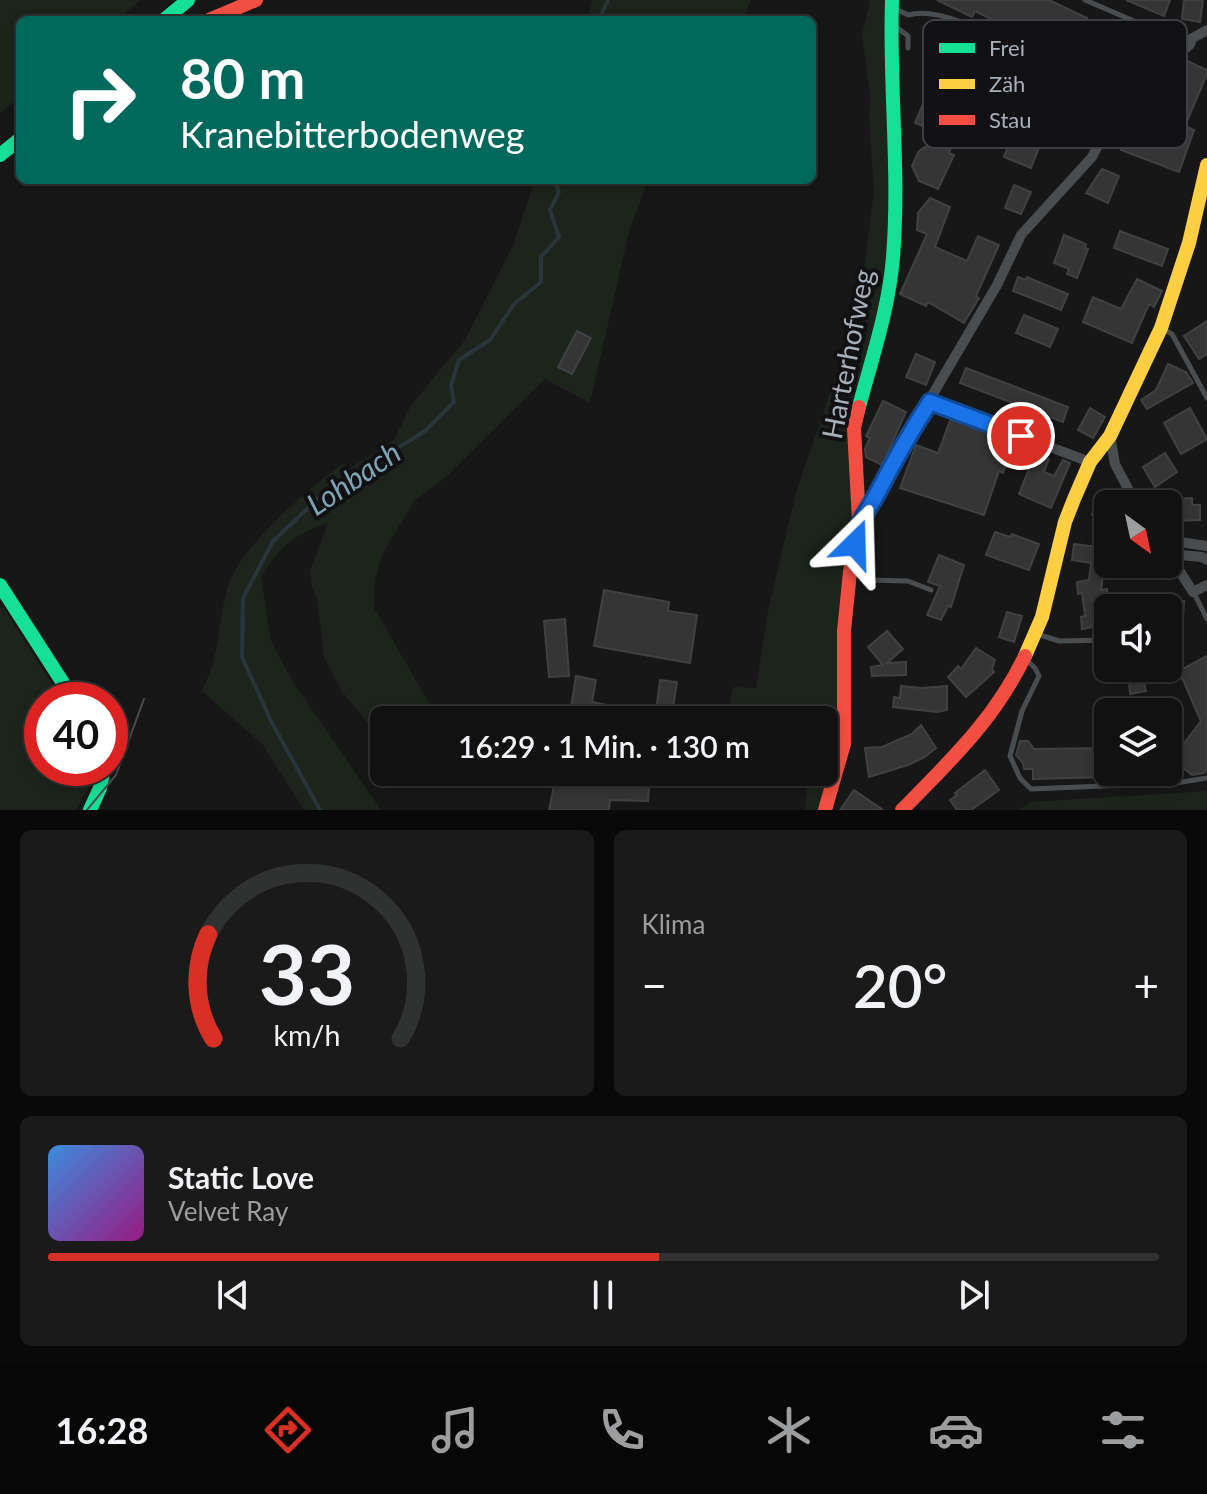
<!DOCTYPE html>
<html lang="de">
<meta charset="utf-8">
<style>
:root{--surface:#111;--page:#1a1a1a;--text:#f1f3f6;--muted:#9c9d9f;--line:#303131;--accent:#d93025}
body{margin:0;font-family:Lato,sans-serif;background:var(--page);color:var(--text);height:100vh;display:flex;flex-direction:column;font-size:30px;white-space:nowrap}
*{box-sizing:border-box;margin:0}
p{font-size:26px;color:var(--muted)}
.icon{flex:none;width:44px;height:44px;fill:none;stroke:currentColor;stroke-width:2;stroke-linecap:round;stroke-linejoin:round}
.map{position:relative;height:810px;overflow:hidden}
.drawer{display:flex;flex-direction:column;gap:20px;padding:20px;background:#090909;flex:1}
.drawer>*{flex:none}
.banner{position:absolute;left:16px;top:16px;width:800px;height:168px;border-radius:12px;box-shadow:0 4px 12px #0003,0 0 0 2px var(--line);background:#00695c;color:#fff;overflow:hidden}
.needle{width:52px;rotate:147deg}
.controls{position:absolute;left:1094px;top:490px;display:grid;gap:16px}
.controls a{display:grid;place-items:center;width:88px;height:88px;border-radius:12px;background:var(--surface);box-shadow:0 4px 12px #0003,0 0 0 2px var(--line);font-size:40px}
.speed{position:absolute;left:24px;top:682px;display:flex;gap:16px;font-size:40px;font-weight:700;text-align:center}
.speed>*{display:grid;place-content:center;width:104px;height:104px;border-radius:50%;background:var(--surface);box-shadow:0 4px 12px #0003,0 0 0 2px var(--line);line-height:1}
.speed .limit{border:12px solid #d22;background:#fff;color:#111}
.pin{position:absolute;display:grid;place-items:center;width:68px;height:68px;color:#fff;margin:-34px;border:4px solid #fff;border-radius:50%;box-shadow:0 2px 8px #0007}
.me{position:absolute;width:88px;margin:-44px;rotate:22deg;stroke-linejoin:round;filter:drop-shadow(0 0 6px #0008)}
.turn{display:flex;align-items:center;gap:28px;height:168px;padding:0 32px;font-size:36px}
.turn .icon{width:104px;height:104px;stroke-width:2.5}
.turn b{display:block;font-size:56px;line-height:68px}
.big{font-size:60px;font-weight:600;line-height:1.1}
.drawer .widget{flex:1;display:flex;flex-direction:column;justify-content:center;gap:12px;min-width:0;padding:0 28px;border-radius:12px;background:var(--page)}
.drawer .dial{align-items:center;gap:0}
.dial svg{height:208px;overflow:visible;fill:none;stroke:var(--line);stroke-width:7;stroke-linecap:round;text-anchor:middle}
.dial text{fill:var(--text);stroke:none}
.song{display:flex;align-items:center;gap:24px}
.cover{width:96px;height:96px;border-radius:12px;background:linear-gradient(135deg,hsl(210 70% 55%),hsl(310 70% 35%))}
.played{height:8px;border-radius:4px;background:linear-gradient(90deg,var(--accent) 55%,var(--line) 55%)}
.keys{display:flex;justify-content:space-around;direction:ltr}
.heat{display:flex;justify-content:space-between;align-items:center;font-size:44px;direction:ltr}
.drawer .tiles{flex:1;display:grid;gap:20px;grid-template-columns:1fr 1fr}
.widget:last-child{grid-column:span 2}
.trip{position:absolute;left:370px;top:706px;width:468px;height:80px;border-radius:12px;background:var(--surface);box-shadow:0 4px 12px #0003,0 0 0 2px var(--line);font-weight:600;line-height:80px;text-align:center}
.tabs{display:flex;height:128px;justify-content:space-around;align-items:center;background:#070707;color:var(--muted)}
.tabs .icon{width:56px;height:56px}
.tabs .on{color:var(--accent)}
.tabs b{font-size:36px;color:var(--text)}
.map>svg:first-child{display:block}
</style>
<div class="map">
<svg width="1207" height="810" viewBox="0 0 1207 810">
<rect width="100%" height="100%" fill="#171717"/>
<!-- green -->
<g fill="#1c241c">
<path d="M0,0H141L116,20H20V97L0,113Z"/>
<path d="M593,0H751L742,20H587Z"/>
<path d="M870,0H892L893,258L854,428L855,478L844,744L825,810H805L809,772H824V720L741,717L727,720L733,687L756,688L769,605L797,489L832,387L864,268L874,192L869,119L870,94L862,35Z"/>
<path d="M535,180H648L629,232L590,403L545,379L445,478L414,501L382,555L375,580L374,608L439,720H408L400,706L394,708L397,720H384V756L372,739L369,725L341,690L324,657L317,599L312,588L310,571L328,522C292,537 283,543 261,576L271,641L293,682L381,810H304L263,745L202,691C220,655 217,627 227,590C237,547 308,490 342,464L350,468L394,440L411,405L465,340L513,245Z"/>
<path d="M3,607L62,700H42V768H93L89,787L76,810H0V608Z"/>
<path d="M1207,791V810H1018L1031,802Z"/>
</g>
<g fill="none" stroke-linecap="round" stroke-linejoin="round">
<!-- stream -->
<g stroke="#29353a" stroke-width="4">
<path d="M599,20L608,0"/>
<path d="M320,810L271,721L242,657L243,598L273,541L322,495L425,431L454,402L451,386L459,360L490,340L514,304L541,282V257L559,237L550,210L559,192L554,180"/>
</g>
</g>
<!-- building -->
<g fill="#353536" stroke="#3f4143" stroke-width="2">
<path d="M937,0H1049L1087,18L1078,33L1097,43L1104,34L1123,48L1105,73L1086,59L1091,52L1070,41L1060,63L1064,65L1051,97L1047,95L1043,103L1040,102L1035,114L1014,105L1020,91L1028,95L1037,75L1040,76L1048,59L1037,54L1048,29L1047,23H1039L1026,47L1014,41L1019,33L975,11L972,17Z"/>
<path d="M1126,0H1170L1164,16Z"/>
<path d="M1184,0H1203L1200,22L1182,19Z"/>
<path d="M1185,60L1207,70V74L1185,126L1194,130L1179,172L1121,150L1140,108L1159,116L1178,67Z"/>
<path d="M923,104L962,121L954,139L915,123Z"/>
<path d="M1017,137L1040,145L1031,168L1004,157L1011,139Z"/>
<path d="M952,145L949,153L954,155L938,189L919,181L912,166L919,151L925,147Z"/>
<path d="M1102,169L1119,176L1108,203L1086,193Z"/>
<path d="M1014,185L1031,192L1021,214L1005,208Z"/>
<path d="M930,198L950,207L935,247L967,261L978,236L999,245L976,296L979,298L964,323L928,302L926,306L900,294L927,234L917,230L918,213Z"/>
<path d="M1120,231L1168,249L1162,266L1114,248Z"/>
<path d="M1064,235L1086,244L1085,248L1088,249L1077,278L1067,274L1069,269L1054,263Z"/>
<path d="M1018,277L1026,280L1027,277L1068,294L1061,310L1013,291Z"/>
<path d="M1137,279L1162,291L1154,307L1149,304L1132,343L1083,322L1093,297L1121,309Z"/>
<path d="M1024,315L1058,329L1050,347L1016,333Z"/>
<path d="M1207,321V354L1199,359L1184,336Z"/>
<path d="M577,331L591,338L572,374L558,367Z"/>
<path d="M916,354L935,362L926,385L906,377Z"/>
<path d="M1168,364L1186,372L1193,383L1147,409L1141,400L1156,390Z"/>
<path d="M966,368L1068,407L1063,422L960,383Z"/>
<path d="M883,401L906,412L882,465L866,457L865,449L870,438L866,436Z"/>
<path d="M1090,408L1105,417L1093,438L1078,430Z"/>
<path d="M1190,408L1207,439L1181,454L1164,423Z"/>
<path d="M951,418L1014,442L1003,473L999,471L984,515L900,488L916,445L938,453Z"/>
<path d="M1165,453L1177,472L1155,487L1143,467Z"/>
<path d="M1035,454L1049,459L1044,472L1054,476L1063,460L1070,463L1051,508L1019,494Z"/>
<path d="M1102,493L1124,498L1127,504H1108V518L1092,515L1096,497Z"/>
<path d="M1192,498V505H1200V520L1175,521L1174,499Z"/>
<path d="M995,532L1010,537L1012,534L1039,544L1029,570L986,555Z"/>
<path d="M1074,544L1107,548L1101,590L1107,589L1108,615L1102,616L1103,624L1092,625L1093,627L1082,629L1081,617L1085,616L1082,593L1078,594L1077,582L1089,580L1091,563L1072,560Z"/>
<path d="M939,555L964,565L951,607L948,606L941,620L927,615L940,586L928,582Z"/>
<path d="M604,590L669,602L668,611L697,615L690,663L594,646Z"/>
<path d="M1168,601H1184L1182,639L1168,637L1171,624H1168Z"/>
<path d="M1007,612L1022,616L1014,642L999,637Z"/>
<path d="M565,619L569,676L549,677L544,621Z"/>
<path d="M887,631L903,649L887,663L906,662V675L872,676L871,667L883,665L868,647Z"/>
<path d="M976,648L995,660L992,669L994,672L966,697L948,677L958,666L961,669Z"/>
<path d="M1207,656V769L1204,773L1192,775L1168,756V747H1181L1201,721L1179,671Z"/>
<path d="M1128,668H1151L1153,678L1143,680L1146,691L1130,694Z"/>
<path d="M576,676L596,680L592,702L623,708L621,720H569Z"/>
<path d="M660,680L677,682L672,714L656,712Z"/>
<path d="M901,686L922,688L947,686V710L937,712L893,707L894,697L900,698Z"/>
<path d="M921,725L936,748L925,757L908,765L869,777L865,748L882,747L912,734Z"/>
<path d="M1020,741H1028L1034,749L1108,748V777L1033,779V769H1024L1023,763L1016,755Z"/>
<path d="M985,770L999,790L971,810H957L950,800L957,795L955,793Z"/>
<path d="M535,772H650L648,801L610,800L609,810H549L555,781L534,776Z"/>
<path d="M854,790L883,810H840Z"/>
</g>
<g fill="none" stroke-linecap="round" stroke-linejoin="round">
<!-- lane -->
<g stroke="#4a4d50" stroke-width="5">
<path d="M1085,0L1183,42"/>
<path d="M896,9L908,15C941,5 995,38 1026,53L1032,51L1043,27"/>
<path d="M895,26L908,36V48"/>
<path d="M1156,94L1171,66L1192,46L1194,40"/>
<path d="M1163,329L1172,334L1207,398"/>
<path d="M853,571L865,580L908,581L931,590"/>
<path d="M1194,593L1207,619"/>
<path d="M1037,634L1059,641L1108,640"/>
<path d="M1025,659L1035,668L1039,676L1022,711L1010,756L1020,778L1031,789L1176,783L1207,778"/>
</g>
<!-- street -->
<g stroke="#4a4d50" stroke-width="10">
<path d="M930,402L1090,462"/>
<path d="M1110,436L1115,464L1136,504"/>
<path d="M859,521L871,506L910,433L997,285L1021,235L1092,157L1125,94L1137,78L1171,50L1207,30"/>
<path d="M1168,537L1180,542L1207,546"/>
<path d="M1168,553L1193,592L1207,585"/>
<path d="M1169,554L1202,557L1207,560"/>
</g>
<!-- fast -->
<g stroke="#16e098" stroke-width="14">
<path d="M164,20L188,0"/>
<path d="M0,155L20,139"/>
<path d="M859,407C872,358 889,308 893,257C900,172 889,86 892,0"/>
<path d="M0,585L74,700"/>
<path d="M90,810L100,788L104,768"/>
</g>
<!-- slow -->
<path stroke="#ffcf43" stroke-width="14" d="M1025,656L1042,617L1065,522L1074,499L1090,462L1110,436L1161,328L1189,243L1207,165"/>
<!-- jam -->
<g stroke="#f24e42" stroke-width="14">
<path d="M209,20L256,0"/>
<path d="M825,810L844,744V631L850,572L859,521L854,428L859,407"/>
<path d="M902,810C951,760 994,720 1025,656"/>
</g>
<!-- tram -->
<path stroke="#4a4c4f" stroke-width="2" d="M87,810L116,775L144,699"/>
</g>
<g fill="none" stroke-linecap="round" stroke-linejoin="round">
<defs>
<path id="route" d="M855,544C859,517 866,515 878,492C894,461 911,431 930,402L1021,436"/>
</defs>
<!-- route casing -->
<use href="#route" stroke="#114b97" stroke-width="20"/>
<!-- route -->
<use href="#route" stroke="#1a73e8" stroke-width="14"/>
</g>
<g text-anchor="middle" stroke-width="8" stroke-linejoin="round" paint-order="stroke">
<!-- street labels -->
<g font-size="28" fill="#a7afb9" stroke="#111113">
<text transform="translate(848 354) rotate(-79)" y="10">Harterhofweg</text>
</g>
<!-- water labels -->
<g font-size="30" font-style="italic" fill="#7ba4b6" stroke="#111113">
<text transform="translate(354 479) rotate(-34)" y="10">Lohbach</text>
</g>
</g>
<!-- legend -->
<rect x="923" y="20" width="264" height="128" rx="12" fill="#111113" stroke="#3e4045" stroke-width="2"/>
<rect x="939" y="43" width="36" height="10" fill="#16e098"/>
<rect x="939" y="79" width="36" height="10" fill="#ffcf43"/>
<rect x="939" y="115" width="36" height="10" fill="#f24e42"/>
<g font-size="22" fill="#a7afb9">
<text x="989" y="56">Frei</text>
<text x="989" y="92">Zäh</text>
<text x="989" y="128">Stau</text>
</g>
</svg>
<div class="controls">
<a><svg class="needle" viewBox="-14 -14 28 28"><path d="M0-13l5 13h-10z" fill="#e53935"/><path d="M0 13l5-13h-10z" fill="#9c9d9f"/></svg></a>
<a><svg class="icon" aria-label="sound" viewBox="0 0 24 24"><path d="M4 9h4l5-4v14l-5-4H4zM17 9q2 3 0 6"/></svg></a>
<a><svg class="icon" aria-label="layers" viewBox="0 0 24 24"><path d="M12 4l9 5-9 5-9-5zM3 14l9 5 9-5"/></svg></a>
</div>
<div class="speed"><div class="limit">40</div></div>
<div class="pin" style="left:1021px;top:436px;background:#d93025"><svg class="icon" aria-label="arrive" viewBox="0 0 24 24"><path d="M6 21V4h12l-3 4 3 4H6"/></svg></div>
<svg class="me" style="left:855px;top:544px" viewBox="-20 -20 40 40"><path d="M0-17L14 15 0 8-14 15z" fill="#1a73e8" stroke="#fff" stroke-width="4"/></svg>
<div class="trip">16:29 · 1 Min. · 130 m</div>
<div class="banner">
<div class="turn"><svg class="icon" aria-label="right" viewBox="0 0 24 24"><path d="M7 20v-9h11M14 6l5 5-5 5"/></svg><div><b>80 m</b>Kranebitterbodenweg</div></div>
</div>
</div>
<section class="drawer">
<div class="tiles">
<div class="widget dial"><svg viewBox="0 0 100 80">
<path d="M14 69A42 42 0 1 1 86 69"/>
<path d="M14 69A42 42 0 0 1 12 29" stroke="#d93025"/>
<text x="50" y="56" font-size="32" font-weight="700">33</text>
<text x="50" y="72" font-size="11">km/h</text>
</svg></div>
<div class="widget"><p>Klima</p>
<div class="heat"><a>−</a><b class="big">20°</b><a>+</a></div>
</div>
<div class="widget">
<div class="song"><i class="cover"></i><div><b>Static Love</b><p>Velvet Ray</p></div></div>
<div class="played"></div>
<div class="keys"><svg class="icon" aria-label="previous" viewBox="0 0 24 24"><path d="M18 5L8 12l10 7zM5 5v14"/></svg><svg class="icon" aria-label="pause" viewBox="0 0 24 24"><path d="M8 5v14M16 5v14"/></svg><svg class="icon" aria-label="next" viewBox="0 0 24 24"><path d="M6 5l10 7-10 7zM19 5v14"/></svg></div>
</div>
</div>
</section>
<nav class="tabs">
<b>16:28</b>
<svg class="icon on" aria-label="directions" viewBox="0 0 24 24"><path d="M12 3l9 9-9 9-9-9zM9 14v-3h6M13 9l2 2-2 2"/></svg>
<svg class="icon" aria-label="music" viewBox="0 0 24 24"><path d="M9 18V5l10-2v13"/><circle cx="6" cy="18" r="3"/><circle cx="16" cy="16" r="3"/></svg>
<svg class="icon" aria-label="phone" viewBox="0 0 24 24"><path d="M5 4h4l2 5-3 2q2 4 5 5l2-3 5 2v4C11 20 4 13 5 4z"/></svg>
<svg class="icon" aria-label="climate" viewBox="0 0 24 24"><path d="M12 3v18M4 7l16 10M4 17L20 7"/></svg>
<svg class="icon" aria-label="car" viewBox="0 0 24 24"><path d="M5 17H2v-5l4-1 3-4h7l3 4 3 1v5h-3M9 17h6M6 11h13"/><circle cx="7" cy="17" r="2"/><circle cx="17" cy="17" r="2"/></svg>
<svg class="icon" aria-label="filters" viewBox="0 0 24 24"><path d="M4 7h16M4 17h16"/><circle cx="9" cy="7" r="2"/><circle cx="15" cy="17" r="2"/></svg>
</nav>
